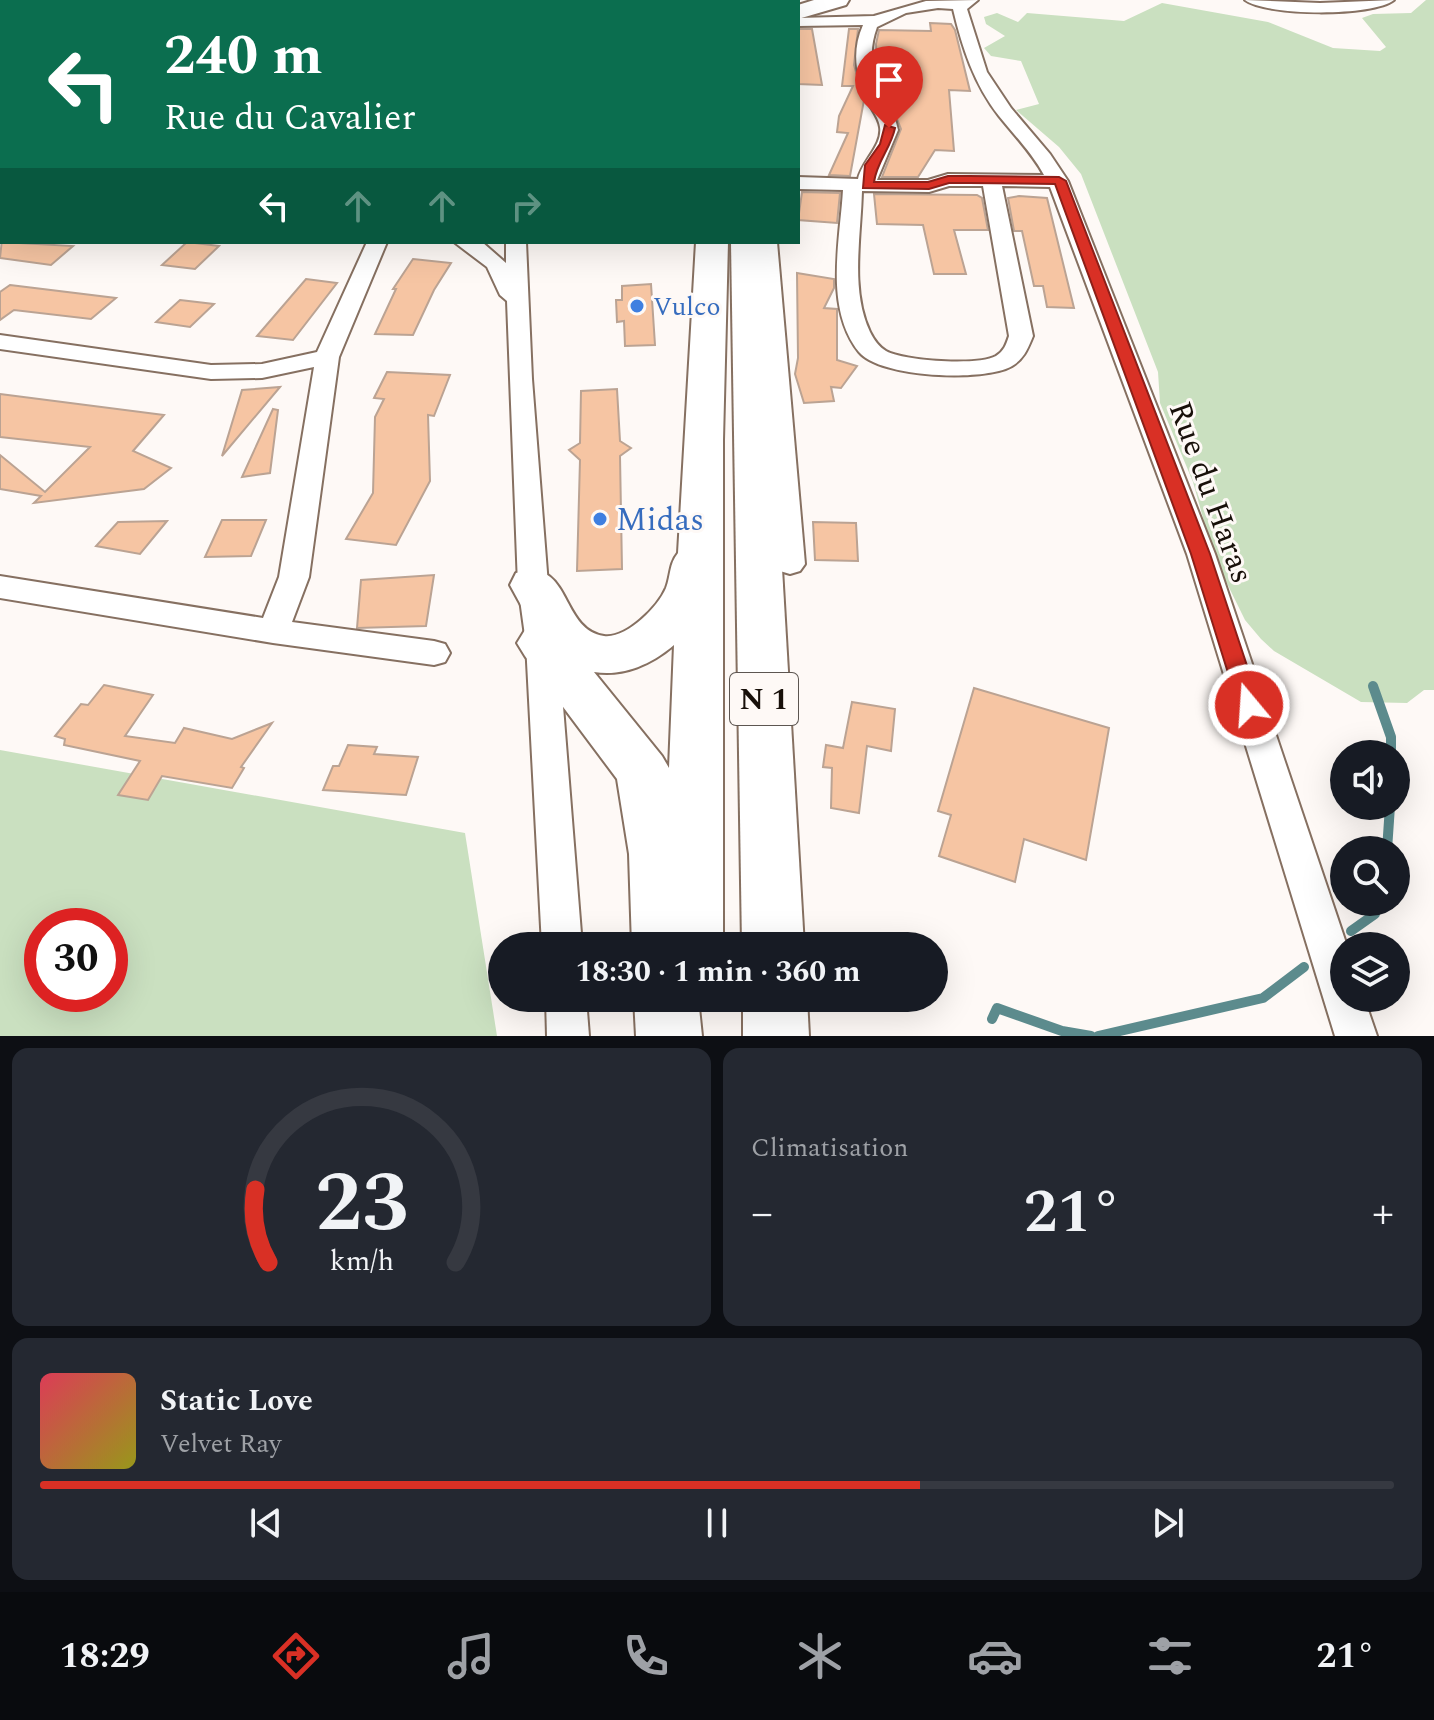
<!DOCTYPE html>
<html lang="fr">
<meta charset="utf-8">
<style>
:root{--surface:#171b24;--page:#242831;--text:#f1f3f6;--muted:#9ea1a6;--line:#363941;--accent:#d93025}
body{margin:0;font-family:Spectral,serif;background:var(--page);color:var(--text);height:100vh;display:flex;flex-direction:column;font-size:30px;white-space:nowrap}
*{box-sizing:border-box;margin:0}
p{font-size:26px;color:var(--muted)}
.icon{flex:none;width:44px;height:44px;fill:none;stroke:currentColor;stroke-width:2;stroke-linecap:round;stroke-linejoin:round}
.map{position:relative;height:1036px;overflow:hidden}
.details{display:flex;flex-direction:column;gap:12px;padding:12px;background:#0d0f14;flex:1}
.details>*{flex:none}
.banner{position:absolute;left:0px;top:0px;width:800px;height:244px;box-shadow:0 8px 32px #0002;background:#0b6e4f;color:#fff;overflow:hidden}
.tools{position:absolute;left:1330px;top:740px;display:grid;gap:16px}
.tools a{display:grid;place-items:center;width:80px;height:80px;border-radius:50%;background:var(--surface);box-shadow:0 8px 32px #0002;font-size:40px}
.speed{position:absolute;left:24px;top:908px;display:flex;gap:16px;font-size:40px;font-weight:700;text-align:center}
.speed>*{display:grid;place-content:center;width:104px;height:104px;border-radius:50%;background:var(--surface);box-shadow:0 8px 32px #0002;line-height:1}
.speed .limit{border:12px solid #d22;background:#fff;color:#111}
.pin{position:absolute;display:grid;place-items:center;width:68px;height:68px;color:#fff;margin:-82px -34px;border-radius:50% 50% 50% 0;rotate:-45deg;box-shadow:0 0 8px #0007}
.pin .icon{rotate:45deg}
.me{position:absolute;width:88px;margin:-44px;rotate:342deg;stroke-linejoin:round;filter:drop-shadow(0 0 6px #0008)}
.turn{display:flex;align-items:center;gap:28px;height:168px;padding:0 32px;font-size:36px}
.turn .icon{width:104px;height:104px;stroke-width:2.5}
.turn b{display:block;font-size:56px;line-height:68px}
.lanes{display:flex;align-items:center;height:76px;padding:0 32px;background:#0003;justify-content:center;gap:40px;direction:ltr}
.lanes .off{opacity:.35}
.big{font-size:60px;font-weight:700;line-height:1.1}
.details .tile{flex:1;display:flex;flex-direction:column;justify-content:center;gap:12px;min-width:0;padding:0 28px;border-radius:16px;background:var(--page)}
.details .dial{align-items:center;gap:0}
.dial svg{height:208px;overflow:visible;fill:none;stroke:var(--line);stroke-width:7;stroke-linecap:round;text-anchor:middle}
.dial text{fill:var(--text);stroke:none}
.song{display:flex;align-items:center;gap:24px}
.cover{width:96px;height:96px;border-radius:12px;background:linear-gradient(135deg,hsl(350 70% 55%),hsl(60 70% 35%))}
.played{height:8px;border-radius:4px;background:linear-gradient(90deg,var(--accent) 65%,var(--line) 65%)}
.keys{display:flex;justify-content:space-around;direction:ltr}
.heat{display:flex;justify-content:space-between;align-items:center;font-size:44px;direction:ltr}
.details .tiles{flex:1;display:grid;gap:12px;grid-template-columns:1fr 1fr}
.tile:last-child{grid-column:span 2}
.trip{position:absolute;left:488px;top:932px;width:460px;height:80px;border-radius:40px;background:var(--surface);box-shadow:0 8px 32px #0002;font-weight:700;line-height:80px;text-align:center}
.tab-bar{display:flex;height:128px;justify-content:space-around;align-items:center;background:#090b0e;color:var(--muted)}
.tab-bar .icon{width:56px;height:56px}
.tab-bar .current{color:var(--accent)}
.tab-bar b{font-size:36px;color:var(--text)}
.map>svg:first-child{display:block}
</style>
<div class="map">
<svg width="1434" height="1036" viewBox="0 0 1434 1036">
<rect width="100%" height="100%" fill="#fef9f6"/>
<!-- built -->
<path fill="#ffebde" d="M143,0H587L140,2Z"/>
<!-- green -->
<g fill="#cae0c0" fill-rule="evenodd">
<path d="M1426,0H1434V690H1424L1407,703L1361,702L1274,651L1261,639L1245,620L1214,557L1193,482L1160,403L1158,372L1081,174L1059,147L1016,110L1039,104L1021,61L991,56L984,48L1005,36L986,24L984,17L997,13L1018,22L1027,13L1124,21L1162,3L1268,22L1333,48L1380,51L1386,47L1362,18L1373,14L1411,13Z"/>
<path d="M0,750L465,833L497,1036H0ZM42,926H110V994H42Z"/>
</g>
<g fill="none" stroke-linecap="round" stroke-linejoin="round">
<!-- stream -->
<g stroke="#5c8b8d" stroke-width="10">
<path d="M1373,686L1391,737V754"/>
<path d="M1387,850L1390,806"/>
<path d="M1351,931L1375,914L1377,902"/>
<path d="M992,1019L997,1008L1062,1031L1091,1036"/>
<path d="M1098,1036L1263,998L1304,967"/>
</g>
</g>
<!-- building -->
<g fill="#f6c5a3" stroke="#bba393" stroke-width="2">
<path d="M930,23L951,24L955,30L970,91L949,90L954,151L935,150L918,177H882L901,129L877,69L876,44L879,30L931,31Z"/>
<path d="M798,29H812L822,85L798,84Z"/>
<path d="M849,29H858L854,65L864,100L850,176L829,175L848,133L837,132L839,116L853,86H842Z"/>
<path d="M802,192L840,193L837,223L798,220Z"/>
<path d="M874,194L977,195L982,198L988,230H954L966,274H934L923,225L877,224Z"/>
<path d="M1019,196L1047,198L1074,308L1047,307L1043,286H1034L1022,231H1014L1008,198Z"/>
<path d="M2,239V242L73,246L51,265L0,258Z"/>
<path d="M187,242L219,246L195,269L162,265Z"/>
<path d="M413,259L451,263L434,290L413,335L375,334L396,289H393Z"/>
<path d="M797,273L834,279V288L824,308L837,309V360L857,366L841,388L831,387L834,401L804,403L795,374L798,358Z"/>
<path d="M306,279L337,283L293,340L257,336Z"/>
<path d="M651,284L655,345L625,346L624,321L617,322L616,300H622V286Z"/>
<path d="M10,285L116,298L91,319L14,310L0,320V292Z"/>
<path d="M180,300L214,304L190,327L156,322Z"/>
<path d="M387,372L450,375L434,416L428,415L430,481L396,545L346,539L373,493L375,417L384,399L374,398Z"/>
<path d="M280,387L222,456L242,390Z"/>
<path d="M617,389L620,441L631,448L620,456L622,569L577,571L580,460L569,450L580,443L581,391Z"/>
<path d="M0,394L164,415L133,451L171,468L144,489L34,503L41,496L0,489V455L45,492L90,447L0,437Z"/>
<path d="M273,409L278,410L270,473L242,477Z"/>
<path d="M222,520H266L251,556L205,557Z"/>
<path d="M167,521L140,554L96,546L118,522Z"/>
<path d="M813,522L856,523L858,561L815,560Z"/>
<path d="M434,575L426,626L357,628L361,580Z"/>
<path d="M104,685L153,695L125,736L175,743L184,728L232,739L272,723L241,767L244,768L232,788L162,776L148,800L118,795L140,761L64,745L65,739L55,736L81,704L88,705Z"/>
<path d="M974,688L1109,728L1086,860L1024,839L1015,882L939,856L951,815L938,811Z"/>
<path d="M852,702L895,709L891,751L867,746L859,813L831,808L832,768L823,767L826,745L843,748Z"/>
<path d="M348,745L377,747L374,754L418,757L406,795L323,790L333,766H339Z"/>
</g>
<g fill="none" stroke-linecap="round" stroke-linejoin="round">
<!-- highway-tunnel -->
<path stroke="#dcd6d3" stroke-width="25" stroke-dasharray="25 13" stroke-linecap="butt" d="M610,0L616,2"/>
<defs>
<g id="street">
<path d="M128,0H144L127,2Z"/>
<rect x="593" y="0" width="14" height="2"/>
<path d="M978,0L967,9L987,72L1011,108L1050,154L1068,181L1215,554L1347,946H1344V998H1364L1377,1036H1335L1187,554L1050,187L1002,186L1033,336C1028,348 1024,359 1012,366C985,382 880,378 859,352C824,308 840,241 843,190L798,189V177L858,179C862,161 883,145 880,127C879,119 873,111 869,104C856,78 851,52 863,25L798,26V18L874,16L926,1ZM938,8L953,9C962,47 974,84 999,116C1015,136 1032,153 1044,175L948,174L928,180H877L898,130C890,91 860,73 877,27L906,13ZM949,186H983L1009,336C1006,345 1004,351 996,356C978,366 904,361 886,351C879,347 874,340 870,332C850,290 861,236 862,191L929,192Z"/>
<path d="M1245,0L1320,3L1394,0C1373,17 1266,16 1245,0Z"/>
<rect x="0" y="38" width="2" height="10"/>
<path d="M2,71V82L0,83V72Z"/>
<path d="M0,224H2L0,237Z"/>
<path d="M367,242H387L339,357L309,577L292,622L434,641L445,644L450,653L445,662L434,665L273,643L0,598V576L263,618L279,577L314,367L262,378L211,379L0,349V335L211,365L262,364L317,352Z"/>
<path d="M454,242H482L506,263V242H526L532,379L548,585L558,643L582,946H542L526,643L518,585L507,301L500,295L487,267Z"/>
<path d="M757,242H777L805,564L800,571L790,574L780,571L775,564Z"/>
<path d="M546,998H586L589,1036H547Z"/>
</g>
<g id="highway">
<rect x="704" y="0" width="22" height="2"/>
<rect x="736" y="0" width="22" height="2"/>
<path d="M814,0H849L846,5L798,19V5Z"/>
<path d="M696,242H728L723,440V946H632L629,854L617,779L525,656L517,643L525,630L533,627L510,585L516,573C572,556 559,629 604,636C626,639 658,607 666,588C671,575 669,564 678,553ZM674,645L669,768L662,756L594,672C623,677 652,664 674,645Z"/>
<path d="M731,242H763L804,946H742Z"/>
<path d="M634,998H698L702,1036H636Z"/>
<path d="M743,998H807L809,1036H743Z"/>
</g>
</defs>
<!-- street casing -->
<use href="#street" stroke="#867061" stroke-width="4"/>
<!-- highway casing -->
<use href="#highway" stroke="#867061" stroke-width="4"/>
<!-- street -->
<use href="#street" fill="#fff" fill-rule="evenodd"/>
<!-- highway -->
<use href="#highway" fill="#fff" fill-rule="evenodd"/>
</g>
<!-- route -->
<path fill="#d93025" stroke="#8d1f18" stroke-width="2" d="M885,125L895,128C891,148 877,161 874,182H928L948,176H969L1059,177L1066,181L1210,554L1260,705L1257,711L1249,713L1241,711L1238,705L1191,554L1055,184L969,183H949L929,189L863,188L865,165L880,144Z"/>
<!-- markers -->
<g fill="#3f7fe0" stroke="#fef9f6" stroke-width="3">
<circle cx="637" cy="306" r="8"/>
<circle cx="600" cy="519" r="8"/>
</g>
<g text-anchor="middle" stroke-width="6" stroke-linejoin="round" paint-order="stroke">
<!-- far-shop labels -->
<g font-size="26" fill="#366cbe" stroke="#fef9f6" text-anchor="start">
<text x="653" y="315">Vulco</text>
</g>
<!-- shield labels -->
<rect fill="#fef9f6" stroke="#5d5651" stroke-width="2" x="730" y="673" width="68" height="52" rx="6"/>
<g font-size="30" font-weight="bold" fill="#18100a">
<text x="764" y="709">N 1</text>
</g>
<!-- street labels -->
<g font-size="32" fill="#18100a" stroke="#fef9f6">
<text transform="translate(1212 492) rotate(70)" y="11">Rue du Haras</text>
</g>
<!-- shop labels -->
<g font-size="32" fill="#366cbe" stroke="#fef9f6" text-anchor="start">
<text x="616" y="530">Midas</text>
</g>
</g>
</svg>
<div class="tools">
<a><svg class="icon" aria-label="sound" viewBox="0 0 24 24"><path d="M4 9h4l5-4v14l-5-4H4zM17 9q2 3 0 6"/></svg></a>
<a><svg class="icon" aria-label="search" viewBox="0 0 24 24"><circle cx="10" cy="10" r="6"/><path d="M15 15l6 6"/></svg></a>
<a><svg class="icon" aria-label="layers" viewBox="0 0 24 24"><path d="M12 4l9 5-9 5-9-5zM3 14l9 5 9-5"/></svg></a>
</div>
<div class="speed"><div class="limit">30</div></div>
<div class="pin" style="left:889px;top:128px;background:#d93025"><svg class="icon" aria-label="arrive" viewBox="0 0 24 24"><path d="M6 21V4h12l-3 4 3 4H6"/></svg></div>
<svg class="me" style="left:1249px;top:705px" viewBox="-20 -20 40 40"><circle r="17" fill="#d93025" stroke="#fff" stroke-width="3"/><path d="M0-11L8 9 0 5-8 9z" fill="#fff"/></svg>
<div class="trip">18:30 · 1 min · 360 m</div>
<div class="banner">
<div class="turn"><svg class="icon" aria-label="left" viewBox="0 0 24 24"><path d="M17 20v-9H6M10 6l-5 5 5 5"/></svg><div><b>240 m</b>Rue du Cavalier</div></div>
<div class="lanes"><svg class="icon" aria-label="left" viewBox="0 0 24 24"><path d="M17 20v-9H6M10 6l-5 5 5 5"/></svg><svg class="icon off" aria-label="ahead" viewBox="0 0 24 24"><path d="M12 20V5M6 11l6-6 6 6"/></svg><svg class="icon off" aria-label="ahead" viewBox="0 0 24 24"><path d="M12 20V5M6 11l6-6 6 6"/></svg><svg class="icon off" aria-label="right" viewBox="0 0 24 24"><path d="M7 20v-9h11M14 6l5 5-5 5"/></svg></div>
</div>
</div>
<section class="details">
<div class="tiles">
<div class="tile dial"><svg viewBox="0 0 100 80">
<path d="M14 69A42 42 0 1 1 86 69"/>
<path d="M14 69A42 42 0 0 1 9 41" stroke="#d93025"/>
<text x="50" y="56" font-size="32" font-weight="700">23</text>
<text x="50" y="72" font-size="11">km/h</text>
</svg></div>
<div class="tile"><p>Climatisation</p>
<div class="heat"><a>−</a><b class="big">21°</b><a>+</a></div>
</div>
<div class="tile">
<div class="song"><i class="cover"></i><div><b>Static Love</b><p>Velvet Ray</p></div></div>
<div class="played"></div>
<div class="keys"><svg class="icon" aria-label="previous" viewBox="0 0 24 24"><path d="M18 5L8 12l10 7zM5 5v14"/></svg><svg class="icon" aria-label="pause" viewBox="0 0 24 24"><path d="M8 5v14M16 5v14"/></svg><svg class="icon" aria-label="next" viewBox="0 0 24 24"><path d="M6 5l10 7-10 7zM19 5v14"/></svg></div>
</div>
</div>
</section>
<nav class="tab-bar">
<b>18:29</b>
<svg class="icon current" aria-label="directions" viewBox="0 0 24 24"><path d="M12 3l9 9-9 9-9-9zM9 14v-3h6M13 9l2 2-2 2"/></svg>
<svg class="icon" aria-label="music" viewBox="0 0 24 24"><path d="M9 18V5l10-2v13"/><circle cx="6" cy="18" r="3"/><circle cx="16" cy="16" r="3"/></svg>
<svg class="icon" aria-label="phone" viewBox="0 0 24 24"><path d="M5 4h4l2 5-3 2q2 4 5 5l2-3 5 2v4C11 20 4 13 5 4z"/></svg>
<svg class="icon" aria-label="climate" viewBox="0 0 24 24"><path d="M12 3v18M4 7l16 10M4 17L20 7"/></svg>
<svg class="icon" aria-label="car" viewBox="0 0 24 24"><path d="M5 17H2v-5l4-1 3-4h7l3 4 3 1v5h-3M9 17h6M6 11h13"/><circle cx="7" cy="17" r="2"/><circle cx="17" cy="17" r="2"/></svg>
<svg class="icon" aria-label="filters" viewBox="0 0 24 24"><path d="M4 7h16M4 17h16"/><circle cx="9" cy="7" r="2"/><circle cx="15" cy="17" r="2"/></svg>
<b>21°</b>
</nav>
